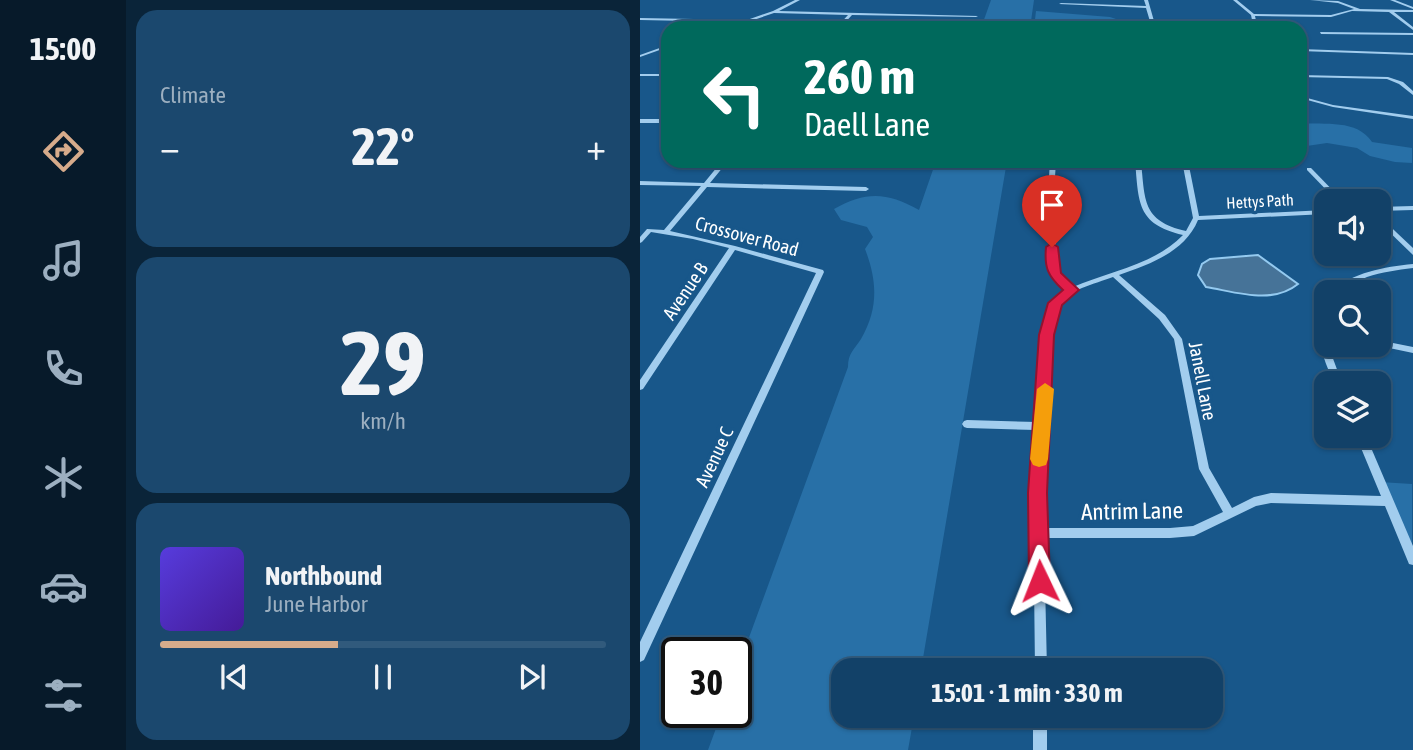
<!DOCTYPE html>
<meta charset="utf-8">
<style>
:root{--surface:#124168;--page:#1b486e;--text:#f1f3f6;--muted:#9cafc0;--line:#315a7c;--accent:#d6ab8b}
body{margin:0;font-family:"Asap Condensed",sans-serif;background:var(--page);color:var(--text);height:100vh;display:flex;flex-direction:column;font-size:26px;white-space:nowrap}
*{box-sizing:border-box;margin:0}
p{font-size:23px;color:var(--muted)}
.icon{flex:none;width:38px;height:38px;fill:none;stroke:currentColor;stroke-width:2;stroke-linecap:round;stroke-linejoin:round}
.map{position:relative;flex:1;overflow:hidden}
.drawer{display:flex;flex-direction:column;gap:10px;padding:10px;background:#0a2439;width:514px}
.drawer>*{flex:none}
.guide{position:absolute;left:21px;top:21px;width:646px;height:147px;border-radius:21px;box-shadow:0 2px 5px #0004,0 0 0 2px var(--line);background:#00695c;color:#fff;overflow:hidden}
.tools{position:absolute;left:674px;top:189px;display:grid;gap:14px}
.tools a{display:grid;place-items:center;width:77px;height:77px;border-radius:14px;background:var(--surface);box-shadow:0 2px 5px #0004,0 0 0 2px var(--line);font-size:35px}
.speed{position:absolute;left:21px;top:637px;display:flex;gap:14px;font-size:35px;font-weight:700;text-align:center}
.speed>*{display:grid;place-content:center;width:91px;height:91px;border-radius:50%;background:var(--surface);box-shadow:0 2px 5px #0004,0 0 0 2px var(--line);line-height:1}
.speed .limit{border:4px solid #111;border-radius:10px;background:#fff;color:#111}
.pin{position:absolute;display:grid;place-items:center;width:60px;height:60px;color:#fff;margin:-72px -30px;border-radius:50% 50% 50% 0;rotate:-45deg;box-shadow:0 0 7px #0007}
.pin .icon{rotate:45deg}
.me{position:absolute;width:77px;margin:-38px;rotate:358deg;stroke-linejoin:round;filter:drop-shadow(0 0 5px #0008)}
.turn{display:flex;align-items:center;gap:24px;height:147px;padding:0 28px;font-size:32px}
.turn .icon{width:91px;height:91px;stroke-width:2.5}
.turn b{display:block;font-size:49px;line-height:60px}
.big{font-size:52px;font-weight:700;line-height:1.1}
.drawer .card{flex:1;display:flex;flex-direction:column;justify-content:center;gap:10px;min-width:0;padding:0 24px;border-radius:21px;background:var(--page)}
.drawer .dial{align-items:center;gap:0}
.dial b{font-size:91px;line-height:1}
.song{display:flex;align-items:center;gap:21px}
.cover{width:84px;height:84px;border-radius:10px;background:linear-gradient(135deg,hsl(250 70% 55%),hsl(260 70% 35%))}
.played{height:7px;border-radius:4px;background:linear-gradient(90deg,var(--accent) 40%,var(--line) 40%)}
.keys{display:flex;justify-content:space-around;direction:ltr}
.heat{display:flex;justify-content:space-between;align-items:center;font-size:38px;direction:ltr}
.trip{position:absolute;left:191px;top:658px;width:392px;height:70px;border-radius:21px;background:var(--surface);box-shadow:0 2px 5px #0004,0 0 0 2px var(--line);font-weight:700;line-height:70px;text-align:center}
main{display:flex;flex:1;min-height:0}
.dock{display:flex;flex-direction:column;width:126px;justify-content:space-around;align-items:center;background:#071a2a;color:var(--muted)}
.dock .icon{width:49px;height:49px}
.dock .on{color:var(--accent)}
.dock b{font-size:32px;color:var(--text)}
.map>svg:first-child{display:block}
</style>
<main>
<nav class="dock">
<b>15:00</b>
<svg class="icon on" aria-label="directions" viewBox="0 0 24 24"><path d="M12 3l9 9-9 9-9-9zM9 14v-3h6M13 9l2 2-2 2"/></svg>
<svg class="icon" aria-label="music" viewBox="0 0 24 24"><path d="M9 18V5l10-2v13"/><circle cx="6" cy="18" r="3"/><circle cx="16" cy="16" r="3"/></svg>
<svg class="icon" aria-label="phone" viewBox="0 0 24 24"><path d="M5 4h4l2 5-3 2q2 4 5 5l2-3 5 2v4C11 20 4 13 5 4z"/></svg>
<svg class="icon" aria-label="climate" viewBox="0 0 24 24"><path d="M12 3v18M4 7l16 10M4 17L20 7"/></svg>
<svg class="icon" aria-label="car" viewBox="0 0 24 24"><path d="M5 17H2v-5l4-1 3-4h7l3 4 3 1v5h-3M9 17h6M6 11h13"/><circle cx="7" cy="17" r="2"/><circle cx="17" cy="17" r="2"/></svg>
<svg class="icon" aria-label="filters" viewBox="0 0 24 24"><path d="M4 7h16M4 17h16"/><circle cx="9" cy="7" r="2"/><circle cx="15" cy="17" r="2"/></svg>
</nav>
<section class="drawer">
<div class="card"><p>Climate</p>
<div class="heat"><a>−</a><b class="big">22°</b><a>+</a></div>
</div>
<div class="card dial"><b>29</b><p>km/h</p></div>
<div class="card">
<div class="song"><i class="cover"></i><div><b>Northbound</b><p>June Harbor</p></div></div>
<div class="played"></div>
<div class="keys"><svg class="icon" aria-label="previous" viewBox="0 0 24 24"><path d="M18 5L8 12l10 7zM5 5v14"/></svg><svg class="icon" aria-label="pause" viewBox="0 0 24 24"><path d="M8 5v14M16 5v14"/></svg><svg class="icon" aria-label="next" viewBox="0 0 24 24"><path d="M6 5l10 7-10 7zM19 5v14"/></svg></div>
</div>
</section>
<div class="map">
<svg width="773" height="750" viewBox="0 0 773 750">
<rect width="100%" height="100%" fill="#18578a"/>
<!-- green -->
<g fill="#2870a7">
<path d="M351,0H394L390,28H341Z"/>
<path d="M396,11L470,17L479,20L475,25L394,28Z"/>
<path d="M660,123C685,125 717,119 732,142L772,148V163L755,162L730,156L717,148L687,143L660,147Z"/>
<path d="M296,161H367L281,670H203V716H274L268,750H68L82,712H96V673L208,367C208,353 214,350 221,339C239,308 237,280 225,249L233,237L227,227L201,220L194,209C226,191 247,192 279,210Z"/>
<path d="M740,482L772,484V560Z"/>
</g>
<!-- water -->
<path fill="#467398" stroke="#94caf0" stroke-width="2" d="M618,255L658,284C632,305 596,292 566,287L558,275L562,264L570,259Z"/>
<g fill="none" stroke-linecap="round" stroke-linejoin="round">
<!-- minor -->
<g fill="#a2cdee" fill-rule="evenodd">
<path d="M155,0H160L139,11L338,16L336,17L212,15L200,28H196L208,15L134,13L90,28H84L100,22L0,20V18L107,20L133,11Z"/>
<path d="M504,0H508L516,28H512L506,8L419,4L421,3L506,6Z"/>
<path d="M593,0H597L614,14L691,15L714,9L698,3L670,0L698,1L720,9L773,10V12H754L773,27V30L749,12L712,11L691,17L615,16L617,25L613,28H609L613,25L611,15Z"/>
<path d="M750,0H755L773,7V9Z"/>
<path d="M680,32L773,33V35L681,34Z"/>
<path d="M28,45V47L0,57V55Z"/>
<path d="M660,49L773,53V55L660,51Z"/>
<rect x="0" y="74" width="28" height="2"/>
<path d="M660,75L748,77L763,82L773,91V95L759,84L747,79L660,77Z"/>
<path d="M660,96L693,105L773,116V119L693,107L660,98Z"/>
<rect x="0" y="119" width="28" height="4"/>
<path d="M82,161H88L70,183L226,187L229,189L226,191L67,187L30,231L95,246L183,270L184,272L4,660L0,662V642L176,273L95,250L3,389L0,390V380L89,248L53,239L11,232L2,242L0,243V237L7,229L24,230L61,186L0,185V181L64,183Z"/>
<path d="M410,161H416L413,209L416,225V268L422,279L433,287C468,272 516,264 543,235C496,224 499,202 495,161H501C505,200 502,221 546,231L553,218L542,161H548L559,216L686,210V214L558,220C545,252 510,264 479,275L525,315L542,339L569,468L592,508L614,497L631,493L741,496L716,436H726L773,546V565L769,564L745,506L631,503L616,506L554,536L530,538H404L407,670H395L393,493L396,430L327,428L324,427L322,424L324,421L327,420L397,422L402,336L405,319L412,302L420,294L427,290L416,282L408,268L410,225L407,209ZM473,277L519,319L534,339L559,469L583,512L553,526L530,528H404L403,493L410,336C412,327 412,316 417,308C427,289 455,284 473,277Z"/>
<path d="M667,168H671L703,201H697L667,170Z"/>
<path d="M773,206V210L738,211V207Z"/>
<path d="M738,215L773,248V255L738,221Z"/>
<path d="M773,264V268C757,270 742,272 727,277C715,282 704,293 691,292C713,272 744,267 773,264Z"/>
<path d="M686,300V345H688L702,383H694C682,355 673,333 682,303Z"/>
<path d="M738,340L773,347V353L735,345H738Z"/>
<rect x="393" y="716" width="14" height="34"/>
</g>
</g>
<!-- route -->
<path fill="#e11d48" stroke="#92132f" stroke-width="2" d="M412,243L418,247L421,273L439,290L422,305L414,335L407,493L410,581L407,589L400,592L392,589L389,581L388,493L399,335L408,303L423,290C408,276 404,268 406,247Z"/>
<!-- slow -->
<path fill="#f59e0b" d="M405,383L414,389L408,459L406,465L399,467L393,465L390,459L397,389Z"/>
<g text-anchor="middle" stroke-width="7" stroke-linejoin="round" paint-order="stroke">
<!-- far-street labels -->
<g font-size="16" fill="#fff" stroke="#18578a">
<text transform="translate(620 201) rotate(-3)" y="6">Hettys Path</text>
</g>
<!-- street labels -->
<g font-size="19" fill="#fff" stroke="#18578a">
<text transform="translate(107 236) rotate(15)" y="7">Crossover Road</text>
<text transform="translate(45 291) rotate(-56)" y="7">Avenue B</text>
<text transform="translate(563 381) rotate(79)" y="7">Janell Lane</text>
<text transform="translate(74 457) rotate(-65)" y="7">Avenue C</text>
</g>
<!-- near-street labels -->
<g font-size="23" fill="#fff" stroke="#18578a">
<text transform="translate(492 511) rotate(-1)" y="8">Antrim Lane</text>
</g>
</g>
</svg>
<div class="tools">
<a><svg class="icon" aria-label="sound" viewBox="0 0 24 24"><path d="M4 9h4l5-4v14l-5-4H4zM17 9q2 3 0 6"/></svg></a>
<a><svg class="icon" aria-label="search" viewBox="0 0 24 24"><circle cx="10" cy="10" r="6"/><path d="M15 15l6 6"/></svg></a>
<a><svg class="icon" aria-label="layers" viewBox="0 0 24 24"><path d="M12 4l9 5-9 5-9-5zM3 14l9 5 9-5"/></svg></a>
</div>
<div class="speed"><div class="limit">30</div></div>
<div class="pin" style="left:412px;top:247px;background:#d93025"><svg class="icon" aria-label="arrive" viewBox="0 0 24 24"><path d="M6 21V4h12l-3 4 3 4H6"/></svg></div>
<svg class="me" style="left:400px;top:581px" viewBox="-20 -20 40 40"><path d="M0-17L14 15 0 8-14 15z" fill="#e11d48" stroke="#fff" stroke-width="4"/></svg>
<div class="trip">15:01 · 1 min · 330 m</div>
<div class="guide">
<div class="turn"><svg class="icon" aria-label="left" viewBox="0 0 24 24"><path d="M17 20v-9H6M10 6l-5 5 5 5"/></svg><div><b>260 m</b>Daell Lane</div></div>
</div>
</div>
</main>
